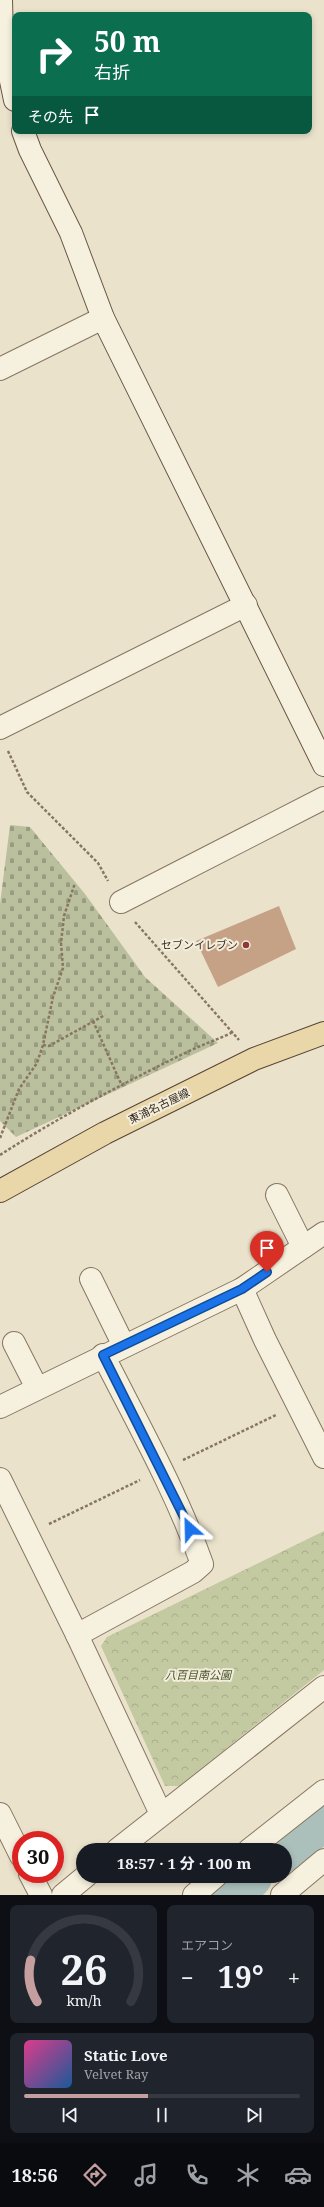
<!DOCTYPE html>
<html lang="ja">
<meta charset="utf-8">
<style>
:root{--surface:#171b24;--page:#20242c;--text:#f1f3f6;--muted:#9ea1a6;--line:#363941;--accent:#c59fa0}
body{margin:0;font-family:"Noto Serif","Noto Sans JP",serif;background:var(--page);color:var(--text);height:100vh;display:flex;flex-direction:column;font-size:15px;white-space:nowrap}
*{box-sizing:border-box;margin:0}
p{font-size:13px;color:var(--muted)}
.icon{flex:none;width:22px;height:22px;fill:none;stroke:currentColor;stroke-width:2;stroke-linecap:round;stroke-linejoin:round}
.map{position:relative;height:1895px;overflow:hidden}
.panel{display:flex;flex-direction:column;gap:10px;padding:10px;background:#0d0f14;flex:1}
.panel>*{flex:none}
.hud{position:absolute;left:12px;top:12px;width:300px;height:122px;border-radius:8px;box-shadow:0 2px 6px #0003;background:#0b6e4f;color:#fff;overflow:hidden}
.speed{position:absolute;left:12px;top:1831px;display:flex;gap:8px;font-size:20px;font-weight:700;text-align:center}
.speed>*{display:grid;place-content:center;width:52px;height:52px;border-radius:50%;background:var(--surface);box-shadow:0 2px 6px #0003;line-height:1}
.speed .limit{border:6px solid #d22;background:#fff;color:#111}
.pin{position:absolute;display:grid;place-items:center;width:34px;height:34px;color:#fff;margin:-41px -17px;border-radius:50% 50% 50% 0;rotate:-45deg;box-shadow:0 0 4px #0007}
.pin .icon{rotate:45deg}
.me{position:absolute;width:44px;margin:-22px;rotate:335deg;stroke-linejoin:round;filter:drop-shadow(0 0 3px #0008)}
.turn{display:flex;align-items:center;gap:14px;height:84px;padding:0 16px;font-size:18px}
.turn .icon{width:52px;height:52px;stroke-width:2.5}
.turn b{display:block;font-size:28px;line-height:34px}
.then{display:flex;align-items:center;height:38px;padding:0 16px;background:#0003;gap:8px;font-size:15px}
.big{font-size:30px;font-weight:700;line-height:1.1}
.panel .widget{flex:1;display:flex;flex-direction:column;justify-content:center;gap:6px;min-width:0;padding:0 14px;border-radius:8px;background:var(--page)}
.panel .dial{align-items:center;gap:0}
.dial svg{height:104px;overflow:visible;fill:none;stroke:var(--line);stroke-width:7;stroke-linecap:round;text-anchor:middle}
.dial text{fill:var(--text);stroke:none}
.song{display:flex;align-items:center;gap:12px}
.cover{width:48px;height:48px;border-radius:6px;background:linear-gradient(135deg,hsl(330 70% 55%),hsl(210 70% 35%))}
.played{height:4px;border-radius:2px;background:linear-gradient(90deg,var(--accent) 45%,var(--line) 45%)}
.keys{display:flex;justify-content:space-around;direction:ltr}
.heat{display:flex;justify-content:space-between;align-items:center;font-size:22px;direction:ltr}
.panel .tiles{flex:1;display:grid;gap:10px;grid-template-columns:1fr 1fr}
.widget:last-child{grid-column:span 2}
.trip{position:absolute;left:76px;top:1843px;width:216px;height:40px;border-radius:20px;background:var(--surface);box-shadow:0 2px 6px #0003;font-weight:700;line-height:40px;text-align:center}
.menu{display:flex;height:64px;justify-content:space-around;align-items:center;background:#090b0e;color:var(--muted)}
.menu .icon{width:28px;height:28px}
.menu .on{color:var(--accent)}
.menu b{font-size:18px;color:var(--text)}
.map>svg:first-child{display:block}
</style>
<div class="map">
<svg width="324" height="1895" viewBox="0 0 324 1895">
<defs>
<pattern id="cemetery-stones" width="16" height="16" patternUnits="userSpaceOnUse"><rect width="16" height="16" fill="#babf9e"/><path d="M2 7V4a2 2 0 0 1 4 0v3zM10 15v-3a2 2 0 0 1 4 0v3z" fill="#989c80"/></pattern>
<pattern id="park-crowns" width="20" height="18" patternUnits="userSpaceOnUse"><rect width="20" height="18" fill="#c3c9a0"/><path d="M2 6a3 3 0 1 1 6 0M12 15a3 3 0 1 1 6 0" fill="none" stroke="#a8ad8a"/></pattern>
</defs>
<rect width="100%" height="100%" fill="#ebe2cc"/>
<!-- cemetery -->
<path fill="url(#cemetery-stones)" d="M10,825L30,827L85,894L145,977L218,1043L16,1137L0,1121V904Z"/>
<!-- park -->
<path fill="url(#park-crowns)" d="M324,1531V1670L179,1786H165L101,1646L107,1637Z"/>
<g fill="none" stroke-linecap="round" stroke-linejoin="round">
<!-- river -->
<g stroke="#abc0bb" stroke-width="47">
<path d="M281,1850L324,1817"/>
<path d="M227,1895L249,1876"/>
</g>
</g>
<!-- building -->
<path fill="#c5a186" d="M279,906L296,949L218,987L196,941Z"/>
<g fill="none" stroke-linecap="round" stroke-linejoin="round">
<defs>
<g id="street">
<path d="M0,369L103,318"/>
<path d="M0,728L246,605"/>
<path d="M121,902L324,798"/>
<path d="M277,1195L303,1247"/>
<path d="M91,1279L124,1346"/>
<path d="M242,1289L265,1340L324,1457"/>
<path d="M14,1343L37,1388"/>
<path d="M0,1407L242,1289L324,1233"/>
<path d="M0,1479L77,1635L161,1814"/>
<path d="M77,1635L193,1572L202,1564C176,1491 138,1424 103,1355"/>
<path d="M0,1814L21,1856"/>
<path d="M117,1850L324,1687"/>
<path d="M249,1850L324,1791"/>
<path d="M30,1874L41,1895"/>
<path d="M63,1895L86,1876"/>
<path d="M194,1895L216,1876"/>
<path d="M282,1895L324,1860"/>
</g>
<g id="secondary">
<path d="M1,0L2,38L15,100"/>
<path d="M23,131L30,150L71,233L103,318L324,765"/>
</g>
<path id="primary" d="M0,1191L105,1133L254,1059L324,1033"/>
</defs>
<!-- street casing -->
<use href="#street" stroke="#877661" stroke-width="24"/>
<!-- secondary casing -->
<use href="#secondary" stroke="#695744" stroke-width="24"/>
<!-- primary casing -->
<use href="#primary" stroke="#554434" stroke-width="24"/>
<!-- path -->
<g stroke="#877661" stroke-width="2.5" stroke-dasharray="3 2" stroke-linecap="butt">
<path d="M8,751L27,792L98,863L108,881"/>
<path d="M135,922L239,1040"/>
<path d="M93,1021L122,1086"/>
<path d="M43,1045L49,1046L105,1015"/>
<path d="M0,1138L19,1089L37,1063L43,1045L53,997L63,968L61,943L64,916L75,883"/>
<path d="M0,1155C59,1117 122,1084 185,1053C201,1045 217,1040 233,1032"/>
<path d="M183,1460L276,1415"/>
<path d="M49,1524L140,1480"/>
</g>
<!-- street -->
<use href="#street" stroke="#f6f0df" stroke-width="22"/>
<!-- secondary -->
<use href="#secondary" stroke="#f6f0df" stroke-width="22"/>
<!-- primary -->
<use href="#primary" stroke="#e9d6a9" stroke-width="22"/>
</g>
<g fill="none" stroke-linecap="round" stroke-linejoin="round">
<defs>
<path id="route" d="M190,1529L103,1355L242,1289L267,1272"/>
</defs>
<!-- route casing -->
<use href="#route" stroke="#114b97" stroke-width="10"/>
<!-- route -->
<use href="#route" stroke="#1a73e8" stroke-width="7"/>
</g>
<!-- markers -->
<circle fill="#903837" stroke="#f3eddb" stroke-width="1.5" cx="246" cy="945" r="4"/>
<g text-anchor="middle" stroke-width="4" stroke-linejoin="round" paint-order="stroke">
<!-- poi labels -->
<g font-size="11" fill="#392e23" stroke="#f3eddb" text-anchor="end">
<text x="238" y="949">セブンイレブン</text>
</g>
<!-- street labels -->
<g font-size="11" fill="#392e23" stroke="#f3eddb">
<text transform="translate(159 1106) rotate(-26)" y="4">東浦名古屋線</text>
</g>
<!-- park labels -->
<g font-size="11" font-style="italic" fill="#49532c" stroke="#f3eddb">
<text x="198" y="1679">八百目南公園</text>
</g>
</g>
</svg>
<div class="speed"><div class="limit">30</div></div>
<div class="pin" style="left:267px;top:1272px;background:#d93025"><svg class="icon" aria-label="arrive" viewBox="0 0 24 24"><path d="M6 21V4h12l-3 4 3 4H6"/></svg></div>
<svg class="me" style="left:190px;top:1529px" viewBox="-20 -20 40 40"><path d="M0-17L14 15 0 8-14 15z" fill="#1a73e8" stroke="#fff" stroke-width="4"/></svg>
<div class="trip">18:57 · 1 分 · 100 m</div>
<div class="hud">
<div class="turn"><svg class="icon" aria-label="right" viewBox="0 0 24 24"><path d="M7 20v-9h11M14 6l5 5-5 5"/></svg><div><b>50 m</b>右折</div></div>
<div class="then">その先<svg class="icon" aria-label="arrive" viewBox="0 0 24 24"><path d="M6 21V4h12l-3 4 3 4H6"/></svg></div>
</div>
</div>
<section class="panel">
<div class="tiles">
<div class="widget dial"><svg viewBox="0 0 100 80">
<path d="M14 69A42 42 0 1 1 86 69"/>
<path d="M14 69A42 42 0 0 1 9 37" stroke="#c59fa0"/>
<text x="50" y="56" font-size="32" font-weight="700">26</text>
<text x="50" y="72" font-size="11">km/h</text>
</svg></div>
<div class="widget"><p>エアコン</p>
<div class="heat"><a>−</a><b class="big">19°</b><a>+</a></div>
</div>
<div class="widget">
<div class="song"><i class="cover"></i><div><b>Static Love</b><p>Velvet Ray</p></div></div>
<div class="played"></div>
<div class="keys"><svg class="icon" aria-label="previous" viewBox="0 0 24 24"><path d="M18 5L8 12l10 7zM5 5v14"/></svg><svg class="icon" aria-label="pause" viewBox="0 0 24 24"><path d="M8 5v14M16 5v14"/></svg><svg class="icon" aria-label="next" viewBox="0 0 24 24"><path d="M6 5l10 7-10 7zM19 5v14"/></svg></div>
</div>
</div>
</section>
<nav class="menu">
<b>18:56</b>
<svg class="icon on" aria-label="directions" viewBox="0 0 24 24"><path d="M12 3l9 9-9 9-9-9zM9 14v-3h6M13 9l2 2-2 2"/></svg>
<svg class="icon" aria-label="music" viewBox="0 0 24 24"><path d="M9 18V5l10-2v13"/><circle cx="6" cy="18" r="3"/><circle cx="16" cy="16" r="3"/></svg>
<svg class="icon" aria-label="phone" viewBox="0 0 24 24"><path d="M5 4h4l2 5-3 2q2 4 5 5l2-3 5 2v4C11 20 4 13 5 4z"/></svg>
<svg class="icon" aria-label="climate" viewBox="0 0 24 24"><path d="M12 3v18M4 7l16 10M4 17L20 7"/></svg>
<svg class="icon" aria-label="car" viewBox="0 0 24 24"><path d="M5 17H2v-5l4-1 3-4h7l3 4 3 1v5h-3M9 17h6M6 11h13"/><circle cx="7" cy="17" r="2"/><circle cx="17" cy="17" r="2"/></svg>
</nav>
